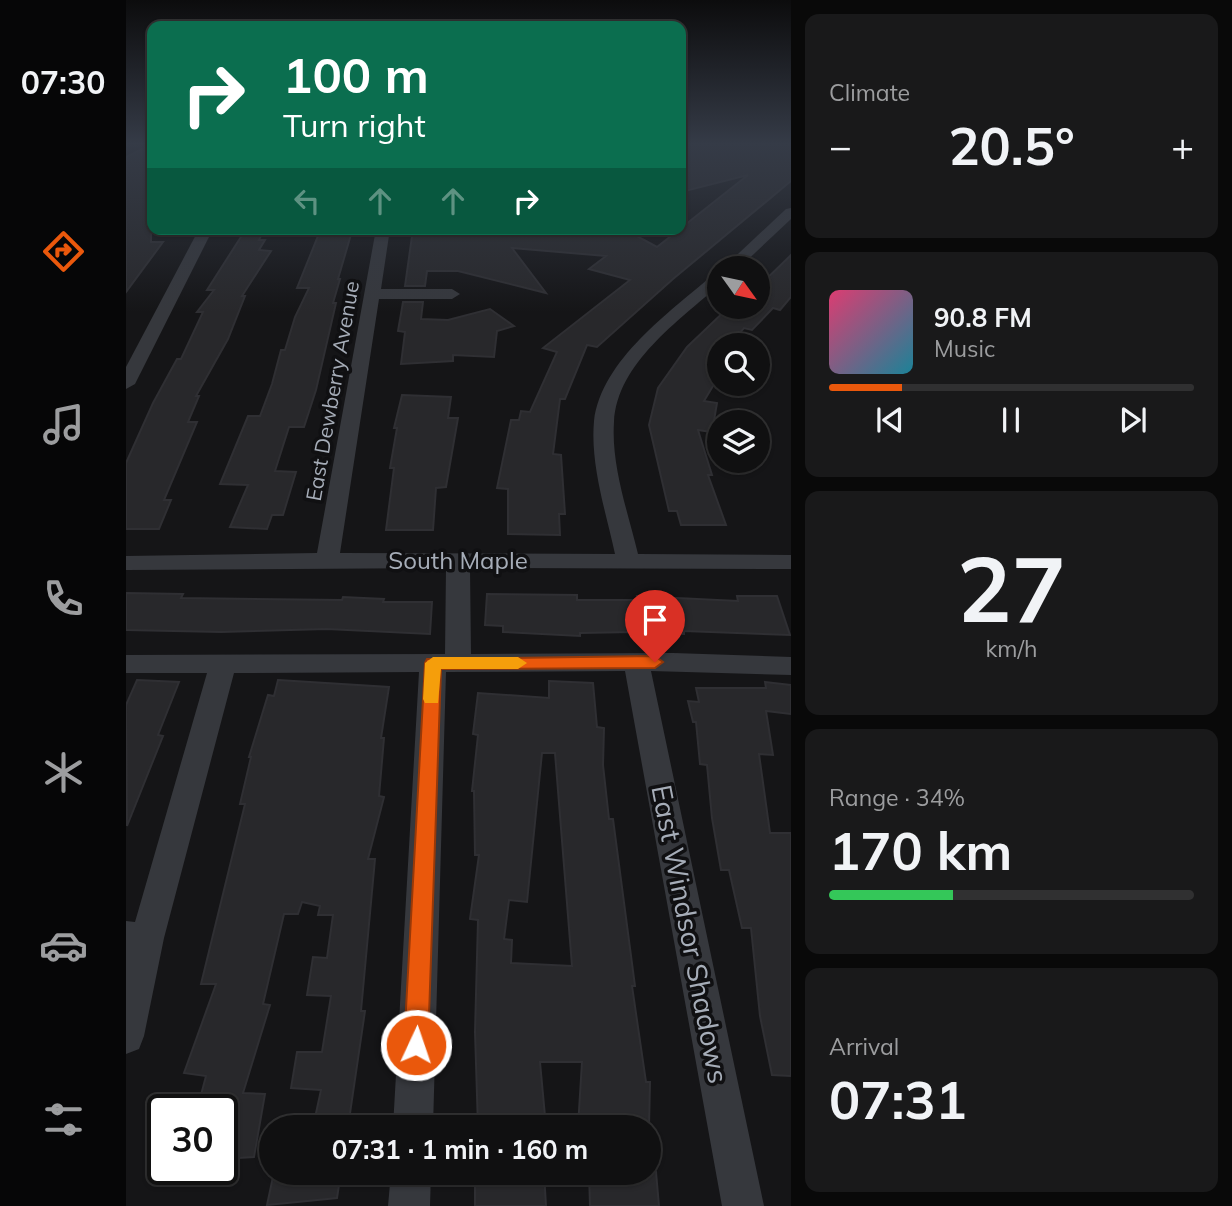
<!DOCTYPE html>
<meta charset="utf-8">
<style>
:root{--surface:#101011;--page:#19191a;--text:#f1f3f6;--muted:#9c9d9f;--line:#303031;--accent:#ea580c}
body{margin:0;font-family:Mulish,sans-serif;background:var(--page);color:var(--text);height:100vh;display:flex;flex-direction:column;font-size:26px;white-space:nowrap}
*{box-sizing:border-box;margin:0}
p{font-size:23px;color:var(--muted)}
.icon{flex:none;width:38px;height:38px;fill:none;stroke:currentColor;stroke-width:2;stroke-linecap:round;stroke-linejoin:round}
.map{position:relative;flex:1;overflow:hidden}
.panel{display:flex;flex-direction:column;gap:14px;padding:14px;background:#090909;width:441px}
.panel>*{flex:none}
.banner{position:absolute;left:21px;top:21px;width:539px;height:214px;border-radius:14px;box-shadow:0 2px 5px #0004,0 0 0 2px var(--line);background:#0b6e4f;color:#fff;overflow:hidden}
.needle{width:46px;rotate:123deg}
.tools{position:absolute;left:581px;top:256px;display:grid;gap:14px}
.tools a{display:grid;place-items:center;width:63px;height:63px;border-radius:50%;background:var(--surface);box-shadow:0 2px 5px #0004,0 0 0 2px var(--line);font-size:35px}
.speed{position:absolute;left:21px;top:1094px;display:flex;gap:14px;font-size:35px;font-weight:700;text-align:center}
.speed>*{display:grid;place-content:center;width:91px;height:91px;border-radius:50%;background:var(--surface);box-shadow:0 2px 5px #0004,0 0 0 2px var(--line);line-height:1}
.speed .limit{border:4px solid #111;border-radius:10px;background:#fff;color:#111}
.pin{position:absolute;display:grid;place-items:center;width:60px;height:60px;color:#fff;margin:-72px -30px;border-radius:50% 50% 50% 0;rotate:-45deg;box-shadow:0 0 7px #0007}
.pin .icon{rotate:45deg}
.me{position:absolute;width:77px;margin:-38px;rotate:3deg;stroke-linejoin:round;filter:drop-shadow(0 0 5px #0008)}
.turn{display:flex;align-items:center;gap:24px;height:147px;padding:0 21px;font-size:32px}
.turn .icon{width:91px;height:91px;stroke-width:2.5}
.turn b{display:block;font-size:49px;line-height:60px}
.lanes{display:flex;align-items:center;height:66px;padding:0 21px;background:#0003;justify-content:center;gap:35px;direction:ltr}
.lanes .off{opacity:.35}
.big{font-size:52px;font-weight:700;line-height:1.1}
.panel .card{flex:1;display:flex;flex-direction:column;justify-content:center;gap:10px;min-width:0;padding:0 24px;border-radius:14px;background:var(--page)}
.panel .dial{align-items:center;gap:0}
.dial b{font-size:91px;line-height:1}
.song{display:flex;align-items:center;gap:21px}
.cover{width:84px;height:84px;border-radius:10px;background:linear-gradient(135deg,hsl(340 70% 55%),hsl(190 70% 35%))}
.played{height:7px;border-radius:4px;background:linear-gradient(90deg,var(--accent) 20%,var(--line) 20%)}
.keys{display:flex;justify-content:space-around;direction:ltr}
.heat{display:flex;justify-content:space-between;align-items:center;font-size:38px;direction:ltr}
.charge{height:10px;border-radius:5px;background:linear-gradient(90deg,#34c759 34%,var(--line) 0)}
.trip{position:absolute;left:133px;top:1115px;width:402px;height:70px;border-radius:35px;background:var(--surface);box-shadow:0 2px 5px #0004,0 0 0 2px var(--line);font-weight:700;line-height:70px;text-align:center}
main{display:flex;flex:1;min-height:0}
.dock{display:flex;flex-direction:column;width:126px;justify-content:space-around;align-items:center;background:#060607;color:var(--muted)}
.dock .icon{width:49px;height:49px}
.dock .selected{color:var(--accent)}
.dock b{font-size:32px;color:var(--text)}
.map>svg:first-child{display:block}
</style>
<main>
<nav class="dock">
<b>07:30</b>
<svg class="icon selected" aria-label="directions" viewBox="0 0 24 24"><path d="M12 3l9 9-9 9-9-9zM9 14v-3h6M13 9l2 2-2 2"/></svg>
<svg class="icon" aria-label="music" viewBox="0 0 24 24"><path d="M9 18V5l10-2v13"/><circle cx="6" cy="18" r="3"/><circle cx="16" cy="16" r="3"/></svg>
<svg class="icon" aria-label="phone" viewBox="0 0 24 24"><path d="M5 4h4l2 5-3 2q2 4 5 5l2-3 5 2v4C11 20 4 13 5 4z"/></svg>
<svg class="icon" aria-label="climate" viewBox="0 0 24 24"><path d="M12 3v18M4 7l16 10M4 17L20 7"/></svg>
<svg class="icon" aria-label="car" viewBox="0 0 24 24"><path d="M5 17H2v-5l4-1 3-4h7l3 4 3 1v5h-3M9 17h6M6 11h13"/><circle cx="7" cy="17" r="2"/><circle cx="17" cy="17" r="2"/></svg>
<svg class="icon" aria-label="filters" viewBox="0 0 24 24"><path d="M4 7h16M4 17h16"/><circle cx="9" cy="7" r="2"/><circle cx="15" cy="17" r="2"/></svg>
</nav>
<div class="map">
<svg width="665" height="1206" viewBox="0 0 665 1206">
<rect width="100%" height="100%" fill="#151517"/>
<!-- building -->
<g fill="#28282b" stroke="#2f2f33" stroke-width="2" fill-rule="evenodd">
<path d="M26,144L25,242H37L0,292V157Z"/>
<path d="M555,144H665V181L547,279L471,347L461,345L439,399H434L427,454L435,455L439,514H433L434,535L382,534V489L371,488L385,420H393L395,411L404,412L431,352L417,348L504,280L463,269L480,256L386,248L420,293L332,271H301L299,286H279L287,229H461L469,233L498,229L531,247L622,175L555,192Z"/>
<path d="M120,229H138L133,240H139L133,250L145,251L116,296H119L102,339L70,396H73L62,422H71L38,500H45L33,529H0V463L27,403L51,359H55L77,312H71L88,290H81Z"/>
<path d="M194,231H226L212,279H214L207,303H210L190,390L178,427H163L149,471L170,472L157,515H146L141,529L104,527L122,485L94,484L122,416H134L146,384L155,350H159L169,317L183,288H171Z"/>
<path d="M665,255V297L654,310L647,308L626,330L618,328L603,345H593V376L578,401L591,403L586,432L572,430L586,475H582L600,525H555L551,511H543L523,425L532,388L561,347L604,306H632V287Z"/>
<path d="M277,302H297L295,319L322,320L364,309L388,326L371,331L368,357L327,355V361L275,364L279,332L272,331Z"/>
<path d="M276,395L325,397L322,418H332L320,487L310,488L307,530H260L268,468H264L271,428H268Z"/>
<path d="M0,593L57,594L55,598L216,600L217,597L258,599L257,602H306L304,634L201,629L95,632L0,630Z"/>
<path d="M361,594L451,595V600H512L511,596L612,601L611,596H651L664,635L558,631V634L507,632L454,633V636L377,632V626L359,625Z"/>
<path d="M11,680L53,682L32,735L37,736L1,826L0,705Z"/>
<path d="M152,680L263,687L255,738H258L253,796L258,797L242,859H249L235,1011H239L222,1127H187L195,1090L165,1088L171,1052H196L205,996L181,995L187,957L201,958L207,915H192L194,906L176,902L172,914H158L137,1004L144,1005L117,1093L139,1094L128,1157L96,1159V1110H71L80,1076L58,1073L90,984H75L119,804H114L125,757H123L142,695L148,696Z"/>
<path d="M423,681L467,683L471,727L478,728L477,765L483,819H487L509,986H506L520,1082H524L523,1127H452L456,1062H414L420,1127H352L349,1032L352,920L344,919L353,855H349L348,791H346L352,735L347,734L352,693L423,698ZM416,753H429L446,966L385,963L386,940L378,939L383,900L401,902Z"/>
<path d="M639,682L665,685V714L640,711L647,755L633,754L644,833H665V1076L646,1075L634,1016L625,928H616L603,870H595L586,818L581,765L574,764L570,722H567L562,701L573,702L570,688H640Z"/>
<path d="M148,1172H215L211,1198L141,1205Z"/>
<path d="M349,1172H418L420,1206H349Z"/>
<path d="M463,1172H530L533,1206H464Z"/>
</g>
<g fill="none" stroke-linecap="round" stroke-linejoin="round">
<!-- minor -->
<g fill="#36383d" fill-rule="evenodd">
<path d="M665,208V219L613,268H597L660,209Z"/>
<path d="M73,229H87L9,384L0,389V367Z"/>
<path d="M250,229H264L255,289H326L334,294L326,299H253L214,553L489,554C480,512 464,465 468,421C475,360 545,311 588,274L593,273V285C553,321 491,363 488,422C485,466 502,512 512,554L665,555V569L344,568L345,654L547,653L665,657V675L525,671L638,1206H596L499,671L320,672L307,1127H267L293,672L108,673L38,938L18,1036L13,1049L0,1054V921L9,922L81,673H0V655L319,654L320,568L0,570V556L191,553Z"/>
<path d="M265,1172H305L304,1206H262Z"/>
</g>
</g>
<!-- sky -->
<linearGradient id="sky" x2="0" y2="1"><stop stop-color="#0c0c0d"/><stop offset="0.46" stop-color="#353b47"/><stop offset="1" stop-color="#353b47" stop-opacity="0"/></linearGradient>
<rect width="665" height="312" fill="url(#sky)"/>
<!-- route -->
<path fill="#ea580c" stroke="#983908" stroke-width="2" d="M529,656L537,662L529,668L315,669L302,1045L299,1054L290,1057L282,1054L278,1045L299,663L301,659Z"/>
<!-- slow -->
<path fill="#f59e0b" d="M307,657H392L401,663L392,669H315L312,703H299L297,699L299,663Z"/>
<g text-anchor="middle" stroke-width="7" stroke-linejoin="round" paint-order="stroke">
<!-- far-street labels -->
<g font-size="21" fill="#a6adb8" stroke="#101012">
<text transform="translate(207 391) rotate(-80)" y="7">East Dewberry Avenue</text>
</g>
<!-- street labels -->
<g font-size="24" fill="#a6adb8" stroke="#101012">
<text x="332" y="569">South Maple</text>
</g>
<!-- near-street labels -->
<g font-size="28" fill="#a6adb8" stroke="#101012">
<text transform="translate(564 934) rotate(79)" y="10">East Windsor Shadows</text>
</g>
</g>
</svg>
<div class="tools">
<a><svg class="needle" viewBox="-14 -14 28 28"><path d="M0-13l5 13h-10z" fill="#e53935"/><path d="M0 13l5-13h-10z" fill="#9c9d9f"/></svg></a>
<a><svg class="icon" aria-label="search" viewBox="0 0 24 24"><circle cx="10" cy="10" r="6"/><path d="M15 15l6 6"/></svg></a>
<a><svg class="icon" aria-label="layers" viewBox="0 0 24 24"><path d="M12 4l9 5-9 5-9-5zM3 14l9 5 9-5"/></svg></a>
</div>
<div class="speed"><div class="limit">30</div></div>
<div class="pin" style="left:529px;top:662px;background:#d93025"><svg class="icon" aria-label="arrive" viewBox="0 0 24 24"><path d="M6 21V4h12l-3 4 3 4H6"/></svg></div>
<svg class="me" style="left:290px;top:1045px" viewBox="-20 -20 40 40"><circle r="17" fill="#ea580c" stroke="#fff" stroke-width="3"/><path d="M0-11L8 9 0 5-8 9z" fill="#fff"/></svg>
<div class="trip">07:31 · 1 min · 160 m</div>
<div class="banner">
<div class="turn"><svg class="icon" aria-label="right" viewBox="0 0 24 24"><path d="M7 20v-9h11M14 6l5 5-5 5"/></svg><div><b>100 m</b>Turn right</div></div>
<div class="lanes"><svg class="icon off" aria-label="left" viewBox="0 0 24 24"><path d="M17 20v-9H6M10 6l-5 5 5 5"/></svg><svg class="icon off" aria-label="ahead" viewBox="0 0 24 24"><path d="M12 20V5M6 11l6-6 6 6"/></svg><svg class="icon off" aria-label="ahead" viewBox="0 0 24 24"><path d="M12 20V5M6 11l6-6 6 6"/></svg><svg class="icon" aria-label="right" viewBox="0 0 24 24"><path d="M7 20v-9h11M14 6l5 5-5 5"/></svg></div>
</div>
</div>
<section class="panel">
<div class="card"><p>Climate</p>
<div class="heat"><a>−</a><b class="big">20.5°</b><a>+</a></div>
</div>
<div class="card">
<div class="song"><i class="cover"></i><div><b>90.8 FM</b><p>Music</p></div></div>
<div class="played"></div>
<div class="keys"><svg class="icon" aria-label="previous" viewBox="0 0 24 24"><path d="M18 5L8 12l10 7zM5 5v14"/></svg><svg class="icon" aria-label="pause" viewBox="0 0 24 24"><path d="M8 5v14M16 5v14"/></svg><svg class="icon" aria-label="next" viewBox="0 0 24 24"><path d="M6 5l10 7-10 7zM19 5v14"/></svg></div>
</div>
<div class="card dial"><b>27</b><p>km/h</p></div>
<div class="card"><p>Range · 34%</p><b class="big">170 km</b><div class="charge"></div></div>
<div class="card"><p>Arrival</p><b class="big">07:31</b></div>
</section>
</main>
